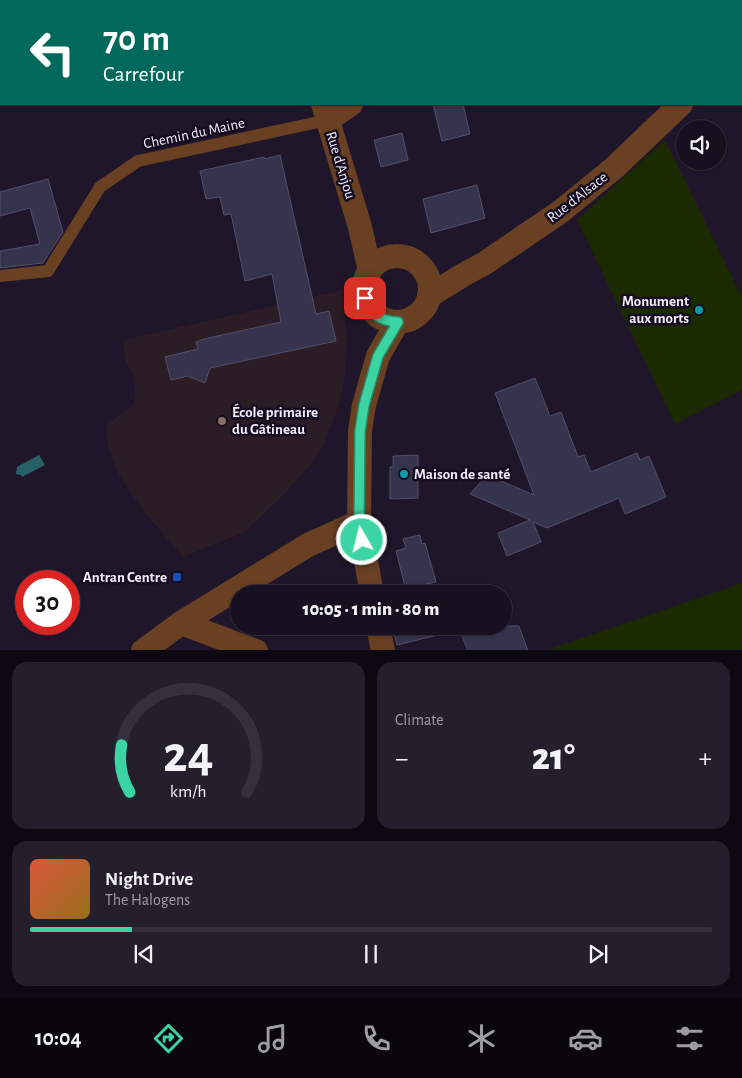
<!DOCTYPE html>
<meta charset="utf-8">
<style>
:root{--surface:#171020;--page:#241e2d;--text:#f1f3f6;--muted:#9e9da5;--line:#36303e;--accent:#3dd4a3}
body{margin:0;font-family:"Alegreya Sans",sans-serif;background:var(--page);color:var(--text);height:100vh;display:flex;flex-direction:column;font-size:19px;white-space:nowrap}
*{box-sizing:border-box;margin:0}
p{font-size:16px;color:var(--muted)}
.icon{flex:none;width:28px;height:28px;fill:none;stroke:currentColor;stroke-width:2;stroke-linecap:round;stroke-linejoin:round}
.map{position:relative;height:650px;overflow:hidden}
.panel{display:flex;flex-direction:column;gap:12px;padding:12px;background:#0d0912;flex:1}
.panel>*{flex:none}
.hud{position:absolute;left:0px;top:0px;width:742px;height:105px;box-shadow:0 1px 4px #0004,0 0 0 1px var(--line);background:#00695c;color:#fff;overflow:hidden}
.tools{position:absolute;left:676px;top:120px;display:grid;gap:10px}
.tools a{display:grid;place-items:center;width:50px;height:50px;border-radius:50%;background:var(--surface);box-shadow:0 1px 4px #0004,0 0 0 1px var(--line);font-size:25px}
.speed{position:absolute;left:15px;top:570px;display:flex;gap:10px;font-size:25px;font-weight:700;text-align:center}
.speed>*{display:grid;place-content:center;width:65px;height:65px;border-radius:50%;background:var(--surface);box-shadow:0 1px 4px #0004,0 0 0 1px var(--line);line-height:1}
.speed .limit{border:8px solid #d22;background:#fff;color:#111}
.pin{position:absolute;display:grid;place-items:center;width:42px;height:42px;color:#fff;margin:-21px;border-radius:10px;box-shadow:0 2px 8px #0006}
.me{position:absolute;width:55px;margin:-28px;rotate:352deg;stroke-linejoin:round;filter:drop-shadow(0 0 4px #0008)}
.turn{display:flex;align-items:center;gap:18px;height:105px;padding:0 20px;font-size:22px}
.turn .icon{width:65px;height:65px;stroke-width:2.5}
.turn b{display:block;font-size:35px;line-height:42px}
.big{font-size:38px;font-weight:800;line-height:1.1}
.panel .tile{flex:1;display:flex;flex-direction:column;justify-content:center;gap:8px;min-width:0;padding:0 18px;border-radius:15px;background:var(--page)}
.panel .dial{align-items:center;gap:0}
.dial svg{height:130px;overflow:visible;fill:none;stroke:var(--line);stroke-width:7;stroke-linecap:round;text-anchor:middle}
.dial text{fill:var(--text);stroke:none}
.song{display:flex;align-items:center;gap:15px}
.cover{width:60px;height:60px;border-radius:8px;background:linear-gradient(135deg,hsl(10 70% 55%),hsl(40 70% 35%))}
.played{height:5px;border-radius:2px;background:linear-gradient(90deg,var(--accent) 15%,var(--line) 15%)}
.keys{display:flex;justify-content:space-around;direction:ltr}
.heat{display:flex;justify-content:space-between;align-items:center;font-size:28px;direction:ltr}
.panel .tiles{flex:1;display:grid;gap:12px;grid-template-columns:1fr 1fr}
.tile:last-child{grid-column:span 2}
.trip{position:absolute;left:230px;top:585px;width:282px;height:50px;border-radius:25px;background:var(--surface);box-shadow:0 1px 4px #0004,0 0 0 1px var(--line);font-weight:800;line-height:50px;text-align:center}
.tab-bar{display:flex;height:80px;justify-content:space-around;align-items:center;background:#09060d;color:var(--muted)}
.tab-bar .icon{width:35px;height:35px}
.tab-bar .current{color:var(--accent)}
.tab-bar b{font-size:22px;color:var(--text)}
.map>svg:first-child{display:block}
</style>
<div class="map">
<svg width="742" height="651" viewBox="0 0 742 651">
<rect width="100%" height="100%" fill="#1f162b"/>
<!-- education -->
<path fill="#2c1c26" d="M343,290L347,340L346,359L344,382L340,400L332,424L323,446L312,463L286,492L245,532L183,557L176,548L167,539L142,509L124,483L117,471L108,447L106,426L134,404L135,390L133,375L125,359L123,340Z"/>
<!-- green -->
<g fill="#1b2a00">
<path d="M665,140L742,297V390L675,424L577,220Z"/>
<path d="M742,583V650H550V649Z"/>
</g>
<!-- water -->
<path fill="#266166" d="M39,455L45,465L22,477L21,475L16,474V472L17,469V467Z"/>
<!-- building -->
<g fill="#36344d" stroke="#514f6a">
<path d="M433,104H463L470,134L442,141Z"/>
<path d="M402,133L408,160L381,167L374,140Z"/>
<path d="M280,155L316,314L329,311L336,341L210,368L205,383L188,376L171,380L165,357L198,349L196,342L204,339L281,322L272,274L245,281L231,214L224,215L220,197L206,199L200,171L264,157L265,159Z"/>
<path d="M48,179L63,232L43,263L0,268V251L40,244L30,208L0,216V192Z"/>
<path d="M477,185L485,218L431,233L423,199Z"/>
<path d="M535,378L550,416L561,412L578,457L584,455L591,472L637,453L640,460L649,456L666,497L625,514L619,498L547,528L533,522L541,542L507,556L498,533L530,520L470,494L487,475L534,495L495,393Z"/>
<path d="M418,455V498L390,499V467H393V456Z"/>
<path d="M420,535L422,544L425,543L436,582L422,585L424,594H407L396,551L406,548L403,539Z"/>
<path d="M392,626H445L446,633L397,645Z"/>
<path d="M458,626H519L528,651H468Z"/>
</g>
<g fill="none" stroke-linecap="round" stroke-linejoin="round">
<!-- lane -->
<path stroke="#694021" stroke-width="12" d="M0,276L48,271L100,187L138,161L328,120"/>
<!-- street -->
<g stroke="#694021" stroke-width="24">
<path d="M293,0L294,1"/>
<path d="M491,1L493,0"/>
<path d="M741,45L742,44"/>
<path d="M323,104L360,227L370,271"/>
<path d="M328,120L351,104"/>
<circle cx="397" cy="289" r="33"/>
<path d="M429,296L463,275L485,263L560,212L614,168L681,104"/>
<path d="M359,522L372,594"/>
<path d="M181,623L256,651"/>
<path d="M378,626L383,651"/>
<path d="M143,651L181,623L308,545L359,522L360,431L364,405L378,356L397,323"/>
</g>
</g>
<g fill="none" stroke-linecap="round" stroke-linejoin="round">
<defs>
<path id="route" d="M362,540L359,522L360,431L364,405L378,356L398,322C380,321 371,314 365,298"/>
</defs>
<!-- route casing -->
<use href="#route" stroke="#288a6a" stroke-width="12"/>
<!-- route -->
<use href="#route" stroke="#3dd4a3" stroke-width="9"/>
</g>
<!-- markers -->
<g fill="#0f9aa8" stroke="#160d21" stroke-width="2">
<circle cx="699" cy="310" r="5"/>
<circle cx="404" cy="474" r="5"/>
</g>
<circle fill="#8d6e63" stroke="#160d21" stroke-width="2" cx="222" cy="421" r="5"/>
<rect fill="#1a4fb4" stroke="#160d21" stroke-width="2" x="172" y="572" width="10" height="10" rx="2.5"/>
<g text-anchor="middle" stroke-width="5" stroke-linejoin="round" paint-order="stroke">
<!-- street labels -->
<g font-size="15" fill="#f2ecfb" stroke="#160d21">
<text transform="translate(194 133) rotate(-12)" y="5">Chemin du Maine</text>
<text transform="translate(341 165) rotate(73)" y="5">Rue d'Anjou</text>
<text transform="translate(577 197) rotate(-38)" y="5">Rue d'Alsace</text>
</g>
<!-- poi labels -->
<g font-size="15" font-weight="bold" fill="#f2ecfb" stroke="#160d21" text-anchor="end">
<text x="689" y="306">Monument<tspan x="689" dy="17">aux morts</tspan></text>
<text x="232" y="417" text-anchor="start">École primaire<tspan x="232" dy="17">du Gâtineau</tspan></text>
<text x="414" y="479" text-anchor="start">Maison de santé</text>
<text x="167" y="582">Antran Centre</text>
</g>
</g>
</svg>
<div class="tools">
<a><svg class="icon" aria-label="sound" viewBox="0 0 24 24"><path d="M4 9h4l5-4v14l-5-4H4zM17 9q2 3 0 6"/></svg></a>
</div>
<div class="speed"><div class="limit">30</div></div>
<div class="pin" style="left:365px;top:298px;background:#d93025"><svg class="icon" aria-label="arrive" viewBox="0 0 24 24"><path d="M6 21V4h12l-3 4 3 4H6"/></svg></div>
<svg class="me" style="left:362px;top:540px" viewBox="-20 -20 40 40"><circle r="17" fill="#3dd4a3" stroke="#fff" stroke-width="3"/><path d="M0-11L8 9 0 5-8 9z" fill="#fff"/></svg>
<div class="trip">10:05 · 1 min · 80 m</div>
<div class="hud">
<div class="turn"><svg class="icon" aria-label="left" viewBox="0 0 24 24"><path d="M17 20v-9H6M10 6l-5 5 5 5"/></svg><div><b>70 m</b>Carrefour</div></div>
</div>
</div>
<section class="panel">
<div class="tiles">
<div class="tile dial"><svg viewBox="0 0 100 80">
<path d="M14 69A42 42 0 1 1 86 69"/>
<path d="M14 69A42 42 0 0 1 9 40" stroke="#3dd4a3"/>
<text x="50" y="56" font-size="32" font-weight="700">24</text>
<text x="50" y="72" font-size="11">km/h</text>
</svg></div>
<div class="tile"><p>Climate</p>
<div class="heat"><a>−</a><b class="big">21°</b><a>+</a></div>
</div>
<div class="tile">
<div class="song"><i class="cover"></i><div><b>Night Drive</b><p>The Halogens</p></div></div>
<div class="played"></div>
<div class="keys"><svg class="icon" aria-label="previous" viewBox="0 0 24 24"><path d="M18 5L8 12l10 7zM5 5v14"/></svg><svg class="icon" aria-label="pause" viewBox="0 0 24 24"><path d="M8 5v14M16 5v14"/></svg><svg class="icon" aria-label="next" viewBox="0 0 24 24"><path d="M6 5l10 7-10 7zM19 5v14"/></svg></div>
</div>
</div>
</section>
<nav class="tab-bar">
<b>10:04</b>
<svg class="icon current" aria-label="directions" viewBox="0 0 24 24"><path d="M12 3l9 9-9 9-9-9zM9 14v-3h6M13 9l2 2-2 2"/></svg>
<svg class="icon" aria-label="music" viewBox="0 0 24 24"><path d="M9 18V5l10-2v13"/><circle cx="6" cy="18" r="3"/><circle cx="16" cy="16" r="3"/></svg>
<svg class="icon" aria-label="phone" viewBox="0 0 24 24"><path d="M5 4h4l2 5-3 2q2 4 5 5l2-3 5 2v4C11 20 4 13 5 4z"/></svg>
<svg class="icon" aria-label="climate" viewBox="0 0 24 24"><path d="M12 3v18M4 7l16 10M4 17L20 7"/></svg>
<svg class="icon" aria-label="car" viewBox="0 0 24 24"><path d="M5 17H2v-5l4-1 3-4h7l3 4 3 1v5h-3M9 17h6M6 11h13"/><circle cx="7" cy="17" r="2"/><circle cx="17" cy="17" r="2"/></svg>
<svg class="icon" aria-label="filters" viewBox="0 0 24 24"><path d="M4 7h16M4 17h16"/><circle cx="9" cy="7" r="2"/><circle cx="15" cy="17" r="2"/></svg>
</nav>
